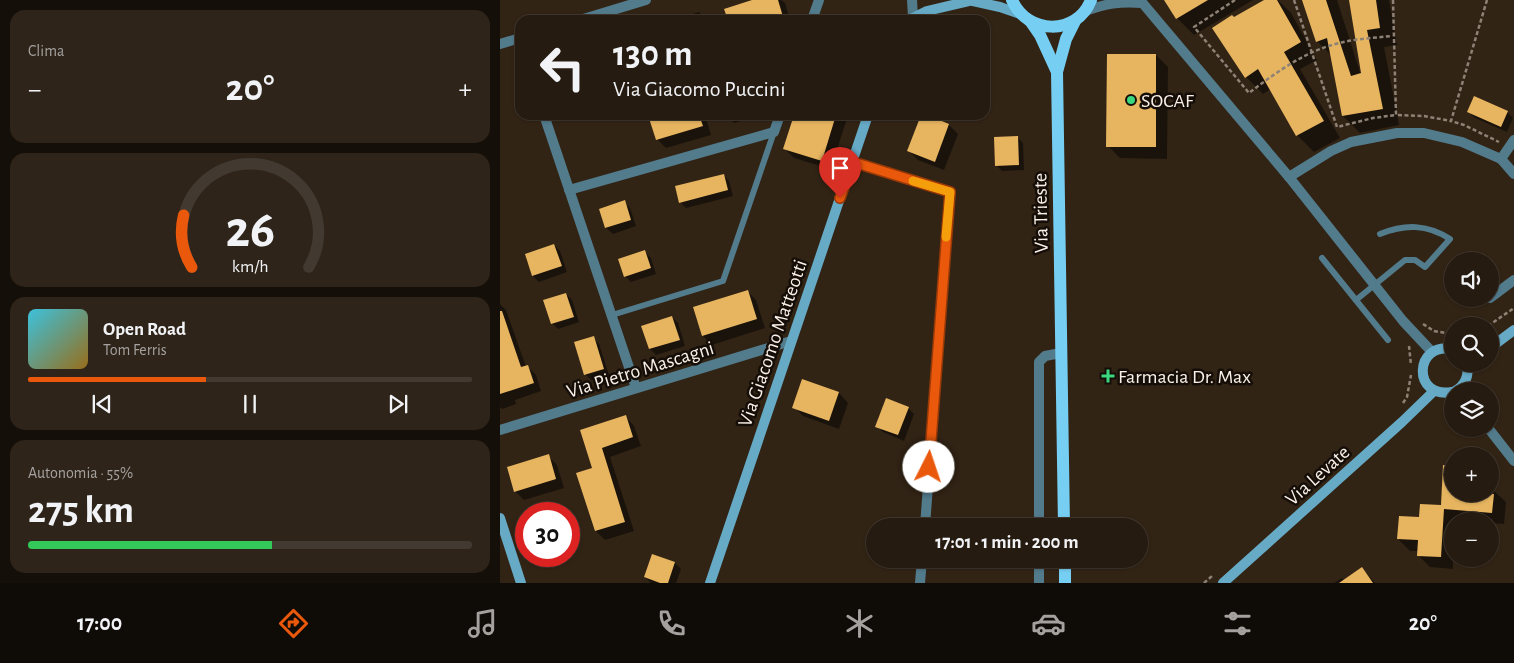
<!DOCTYPE html>
<html lang="it">
<meta charset="utf-8">
<style>
:root{--surface:#261b10;--page:#2e2419;--text:#f1f3f6;--muted:#a4a19f;--line:#423930;--accent:#ea580c}
body{margin:0;font-family:"Alegreya Sans",sans-serif;background:var(--page);color:var(--text);height:100vh;display:flex;flex-direction:column;font-size:19px;white-space:nowrap}
*{box-sizing:border-box;margin:0}
p{font-size:16px;color:var(--muted)}
.icon{flex:none;width:28px;height:28px;fill:none;stroke:currentColor;stroke-width:2;stroke-linecap:round;stroke-linejoin:round}
.map{position:relative;flex:1;overflow:hidden}
.details{display:flex;flex-direction:column;gap:10px;padding:10px;background:#150f09;width:500px}
.details>*{flex:none}
.top-card{position:absolute;left:15px;top:15px;width:475px;height:105px;border-radius:15px;box-shadow:0 1px 4px #0004,0 0 0 1px var(--line);background:#261b10;color:var(--text);overflow:hidden}
.tools{position:absolute;left:944px;top:252px;display:grid;gap:10px}
.tools a{display:grid;place-items:center;width:55px;height:55px;border-radius:50%;background:var(--surface);box-shadow:0 1px 4px #0004,0 0 0 1px var(--line);font-size:25px}
.speed{position:absolute;left:15px;top:502px;display:flex;gap:10px;font-size:25px;font-weight:700;text-align:center}
.speed>*{display:grid;place-content:center;width:65px;height:65px;border-radius:50%;background:var(--surface);box-shadow:0 1px 4px #0004,0 0 0 1px var(--line);line-height:1}
.speed .limit{border:8px solid #d22;background:#fff;color:#111}
.pin{position:absolute;display:grid;place-items:center;width:42px;height:42px;color:#fff;margin:-51px -21px;border-radius:50% 50% 50% 0;rotate:-45deg;box-shadow:0 0 5px #0007}
.pin .icon{rotate:45deg}
.me{position:absolute;width:55px;margin:-28px;rotate:4deg;stroke-linejoin:round;filter:drop-shadow(0 0 4px #0008)}
.turn{display:flex;align-items:center;gap:18px;height:105px;padding:0 15px;font-size:22px}
.turn .icon{width:65px;height:65px;stroke-width:2.5}
.turn b{display:block;font-size:35px;line-height:42px}
.big{font-size:38px;font-weight:700;line-height:1.1}
.details .widget{flex:1;display:flex;flex-direction:column;justify-content:center;gap:8px;min-width:0;padding:0 18px;border-radius:15px;background:var(--page)}
.details .dial{align-items:center;gap:0}
.dial svg{height:130px;overflow:visible;fill:none;stroke:var(--line);stroke-width:7;stroke-linecap:round;text-anchor:middle}
.dial text{fill:var(--text);stroke:none}
.song{display:flex;align-items:center;gap:15px}
.cover{width:60px;height:60px;border-radius:8px;background:linear-gradient(135deg,hsl(190 70% 55%),hsl(40 70% 35%))}
.played{height:5px;border-radius:2px;background:linear-gradient(90deg,var(--accent) 40%,var(--line) 40%)}
.keys{display:flex;justify-content:space-around;direction:ltr}
.heat{display:flex;justify-content:space-between;align-items:center;font-size:28px;direction:ltr}
.charge{height:8px;border-radius:4px;background:linear-gradient(90deg,#34c759 55%,var(--line) 0)}
.trip{position:absolute;left:366px;top:518px;width:282px;height:50px;border-radius:25px;background:var(--surface);box-shadow:0 1px 4px #0004,0 0 0 1px var(--line);font-weight:700;line-height:50px;text-align:center}
.dock{display:flex;height:80px;justify-content:space-around;align-items:center;background:#0f0b06;color:var(--muted)}
.dock .icon{width:35px;height:35px}
.dock .selected{color:var(--accent)}
.dock b{font-size:22px;color:var(--text)}
main{display:flex;flex:1;min-height:0}
.map>svg:first-child{display:block}
</style>
<main>
<section class="details">
<div class="widget"><p>Clima</p>
<div class="heat"><a>−</a><b class="big">20°</b><a>+</a></div>
</div>
<div class="widget dial"><svg viewBox="0 0 100 80">
<path d="M14 69A42 42 0 1 1 86 69"/>
<path d="M14 69A42 42 0 0 1 9 37" stroke="#ea580c"/>
<text x="50" y="56" font-size="32" font-weight="700">26</text>
<text x="50" y="72" font-size="11">km/h</text>
</svg></div>
<div class="widget">
<div class="song"><i class="cover"></i><div><b>Open Road</b><p>Tom Ferris</p></div></div>
<div class="played"></div>
<div class="keys"><svg class="icon" aria-label="previous" viewBox="0 0 24 24"><path d="M18 5L8 12l10 7zM5 5v14"/></svg><svg class="icon" aria-label="pause" viewBox="0 0 24 24"><path d="M8 5v14M16 5v14"/></svg><svg class="icon" aria-label="next" viewBox="0 0 24 24"><path d="M6 5l10 7-10 7zM19 5v14"/></svg></div>
</div>
<div class="widget"><p>Autonomia · 55%</p><b class="big">275 km</b><div class="charge"></div></div>
</section>
<div class="map">
<svg width="1014" height="583" viewBox="0 0 1014 583">
<rect width="100%" height="100%" fill="#322415"/>
<!-- shadow -->
<g fill="#0007">
<path d="M257,0H281L285,3L290,20H229Z"/>
<path d="M666,0H753L694,35L677,18Z"/>
<path d="M766,0H778L791,13L817,60L800,69L840,138L814,152L797,135L771,89L763,94L746,77L734,18Z"/>
<path d="M803,0H837L860,72L862,71L850,0H889L897,45L884,47L899,125L860,133L843,116L832,56L817,41Z"/>
<path d="M199,12L207,20H172Z"/>
<path d="M656,55L668,67L667,159L620,158L608,146Z"/>
<path d="M969,112H1007L1013,118L1007,132L975,118Z"/>
<path d="M150,115H205L211,135L166,148L157,139Z"/>
<path d="M228,115H262L234,123Z"/>
<path d="M301,115H348L331,169L294,158L285,149Z"/>
<path d="M423,115L449,125L458,134L444,170L418,160L409,151Z"/>
<path d="M517,137L523,143L524,170L502,171L496,165Z"/>
<path d="M223,175L229,181L233,196L186,208L180,202Z"/>
<path d="M124,202L130,208L136,226L113,234L106,228L100,210Z"/>
<path d="M54,245L60,251L67,272L39,282L33,276L26,255Z"/>
<path d="M145,252L151,258L156,274L131,282L125,276Z"/>
<path d="M247,291L256,300L265,328L212,345L203,336Z"/>
<path d="M66,294L72,300L79,322L58,329L52,323Z"/>
<path d="M0,304L6,310L26,367L27,366L36,375L41,391L15,400L16,404L2,409L0,407Z"/>
<path d="M172,317L178,323L185,346L156,355L150,349Z"/>
<path d="M93,338L99,344L109,375L91,380L85,374Z"/>
<path d="M303,381L339,393L348,403L339,429L303,416L294,407Z"/>
<path d="M408,408L414,414L404,441L383,432L377,426Z"/>
<path d="M125,416L134,426L141,446L110,457L134,531L105,540L96,531L94,469L81,431Z"/>
<path d="M48,456L57,465L64,488L24,500L15,491Z"/>
<path d="M990,476L995,481L994,491L1006,502L1004,524L990,523V521H952L953,569L930,567L918,555L919,551H910L898,539L920,518L942,507L943,486L952,487V494H990Z"/>
<path d="M54,504L63,514H32L31,511Z"/>
<path d="M69,531L75,550L69,552Z"/>
<path d="M153,555L175,563L181,569L176,583H151L145,577Z"/>
<path d="M862,569L875,583H834L842,578L845,581Z"/>
</g>
<!-- building -->
<g fill="#e7b560">
<path d="M252,0H278L284,20H228L224,9Z"/>
<path d="M664,0H708L676,19Z"/>
<path d="M764,0H777L801,42L784,52L824,121L796,136L758,69L745,78L712,28L732,15L734,17Z"/>
<path d="M802,0H826L851,76L861,73L849,0H876L880,28L867,30L883,109L842,116L827,38L816,42Z"/>
<path d="M607,54H656V147H606Z"/>
<path d="M974,96L1008,111L1001,127L967,112Z"/>
<path d="M148,115H199L203,126L156,140Z"/>
<path d="M294,115H336L322,161L283,149Z"/>
<path d="M421,115H427L449,124L435,162L407,151Z"/>
<path d="M518,136L519,165L495,166L494,137Z"/>
<path d="M224,174L228,190L179,203L175,186Z"/>
<path d="M125,200L131,220L105,228L99,209Z"/>
<path d="M54,244L62,266L32,276L25,254Z"/>
<path d="M145,250L151,268L124,277L118,259Z"/>
<path d="M248,290L257,319L202,336L193,307Z"/>
<path d="M66,293L74,317L51,324L43,300Z"/>
<path d="M0,311H2L21,367L28,365L34,383L0,394Z"/>
<path d="M172,316L180,340L149,349L141,326Z"/>
<path d="M94,336L104,369L84,375L74,342Z"/>
<path d="M302,379L339,392L329,421L292,408Z"/>
<path d="M386,398L409,407L398,435L375,427Z"/>
<path d="M126,415L133,437L102,448L125,522L95,531L76,473L92,468L80,430Z"/>
<path d="M49,454L56,479L14,492L7,467Z"/>
<path d="M943,465L952,466V494H994L992,513L944,509L941,557L917,556L918,540L897,539L899,516L919,517L920,504L941,505Z"/>
<path d="M152,554L175,562L168,583H160L144,577Z"/>
<path d="M862,567L873,583H839Z"/>
</g>
<g fill="none" stroke-linecap="round" stroke-linejoin="round">
<!-- path -->
<g stroke="#8e8276" stroke-width="2.5" stroke-dasharray="4 2.5" stroke-linecap="butt">
<path d="M735,0L694,27L749,93C774,74 801,54 832,45C851,39 872,38 892,36"/>
<path d="M794,0L837,127L873,118L896,115"/>
<path d="M893,0L896,115L924,116L951,121"/>
<path d="M987,0L951,121L964,125L999,142"/>
<path d="M923,324L934,331L952,334"/>
<path d="M988,326L1014,308"/>
<path d="M909,346L911,365"/>
<path d="M903,403L907,397L911,375"/>
<path d="M704,583L712,576"/>
</g>
<!-- lane -->
<g stroke="#527b8c" stroke-width="6">
<path d="M822,258L888,340"/>
<path d="M856,300L905,260H915L925,267L950,239C927,224 905,224 880,234"/>
<path d="M112,315L223,281L274,132"/>
</g>
<!-- street -->
<g stroke="#527b8c" stroke-width="10">
<path d="M412,0L413,17"/>
<path d="M640,0L789,177L903,321L932,352"/>
<path d="M585,11C606,4 619,1 642,3"/>
<path d="M80,20L146,0"/>
<path d="M312,20L319,0"/>
<path d="M0,44L20,38"/>
<path d="M44,115L136,388"/>
<path d="M1001,159L1014,140"/>
<path d="M353,162L450,192L425,526"/>
<path d="M789,177L831,151L851,142L897,133H924L962,142L1001,159L1014,174"/>
<path d="M69,190L274,132L280,115"/>
<path d="M990,298L1014,280"/>
<path d="M989,429L1014,461"/>
<path d="M0,430L291,341"/>
<path d="M539,526V362L545,356L561,353"/>
<path d="M539,559V583"/>
<path d="M420,583L422,559"/>
</g>
<!-- secondary -->
<g stroke="#66aac6" stroke-width="10">
<path d="M473,1L500,7L520,14"/>
<path d="M409,20L427,11L474,0"/>
<path d="M990,348L1014,330"/>
<path d="M952,349C914,342 912,399 952,392"/>
<path d="M955,391C966,385 969,376 967,364"/>
<path d="M0,518L21,583"/>
<path d="M210,583L368,115"/>
<path d="M723,583L902,422L934,391"/>
</g>
<!-- primary -->
<g stroke="#76cff3" stroke-width="12">
<path d="M512,0C527,35 577,36 591,0"/>
<path d="M531,22L540,35L557,72"/>
<path d="M564,526L557,72L566,39L575,21"/>
<path d="M565,559V583"/>
</g>
</g>
<g fill="none" stroke-linecap="round" stroke-linejoin="round">
<defs>
<path id="route" d="M340,198L353,162L450,192L429,467"/>
</defs>
<!-- route casing -->
<use href="#route" stroke="#983908" stroke-width="12"/>
<!-- route -->
<use href="#route" stroke="#ea580c" stroke-width="9"/>
<!-- slow -->
<path stroke="#f59e0b" stroke-width="9" d="M413,181L450,192L446,237"/>
</g>
<!-- markers -->
<g fill="#3ad77f" stroke="#150e08" stroke-width="2">
<circle cx="631" cy="100" r="5"/>
<path d="M605.5 368.5h5v5h5v5h-5v5h-5v-5h-5v-5h5z"/>
</g>
<g text-anchor="middle" stroke-width="5" stroke-linejoin="round" paint-order="stroke">
<!-- poi labels -->
<g font-size="20" fill="#faf0e7" stroke="#150e08" text-anchor="start">
<text x="641" y="107">SOCAF</text>
<text x="618" y="383">Farmacia Dr. Max</text>
</g>
<!-- street labels -->
<g font-size="20" fill="#faf0e7" stroke="#150e08">
<text transform="translate(540 213) rotate(-91)" y="7">Via Trieste</text>
<text transform="translate(272 343) rotate(-71)" y="7">Via Giacomo Matteotti</text>
<text transform="translate(140 369) rotate(-17)" y="7">Via Pietro Mascagni</text>
<text transform="translate(817 475) rotate(-42)" y="7">Via Levate</text>
</g>
</g>
</svg>
<div class="tools">
<a><svg class="icon" aria-label="sound" viewBox="0 0 24 24"><path d="M4 9h4l5-4v14l-5-4H4zM17 9q2 3 0 6"/></svg></a>
<a><svg class="icon" aria-label="search" viewBox="0 0 24 24"><circle cx="10" cy="10" r="6"/><path d="M15 15l6 6"/></svg></a>
<a><svg class="icon" aria-label="layers" viewBox="0 0 24 24"><path d="M12 4l9 5-9 5-9-5zM3 14l9 5 9-5"/></svg></a>
<a>+</a>
<a>−</a>
</div>
<div class="speed"><div class="limit">30</div></div>
<div class="pin" style="left:340px;top:198px;background:#d93025"><svg class="icon" aria-label="arrive" viewBox="0 0 24 24"><path d="M6 21V4h12l-3 4 3 4H6"/></svg></div>
<svg class="me" style="left:429px;top:467px" viewBox="-20 -20 40 40"><circle r="19" fill="#fff"/><path d="M0-13L10 11 0 6-10 11z" fill="#ea580c"/></svg>
<div class="trip">17:01 · 1 min · 200 m</div>
<div class="top-card">
<div class="turn"><svg class="icon" aria-label="left" viewBox="0 0 24 24"><path d="M17 20v-9H6M10 6l-5 5 5 5"/></svg><div><b>130 m</b>Via Giacomo Puccini</div></div>
</div>
</div>
</main>
<nav class="dock">
<b>17:00</b>
<svg class="icon selected" aria-label="directions" viewBox="0 0 24 24"><path d="M12 3l9 9-9 9-9-9zM9 14v-3h6M13 9l2 2-2 2"/></svg>
<svg class="icon" aria-label="music" viewBox="0 0 24 24"><path d="M9 18V5l10-2v13"/><circle cx="6" cy="18" r="3"/><circle cx="16" cy="16" r="3"/></svg>
<svg class="icon" aria-label="phone" viewBox="0 0 24 24"><path d="M5 4h4l2 5-3 2q2 4 5 5l2-3 5 2v4C11 20 4 13 5 4z"/></svg>
<svg class="icon" aria-label="climate" viewBox="0 0 24 24"><path d="M12 3v18M4 7l16 10M4 17L20 7"/></svg>
<svg class="icon" aria-label="car" viewBox="0 0 24 24"><path d="M5 17H2v-5l4-1 3-4h7l3 4 3 1v5h-3M9 17h6M6 11h13"/><circle cx="7" cy="17" r="2"/><circle cx="17" cy="17" r="2"/></svg>
<svg class="icon" aria-label="filters" viewBox="0 0 24 24"><path d="M4 7h16M4 17h16"/><circle cx="9" cy="7" r="2"/><circle cx="15" cy="17" r="2"/></svg>
<b>20°</b>
</nav>
